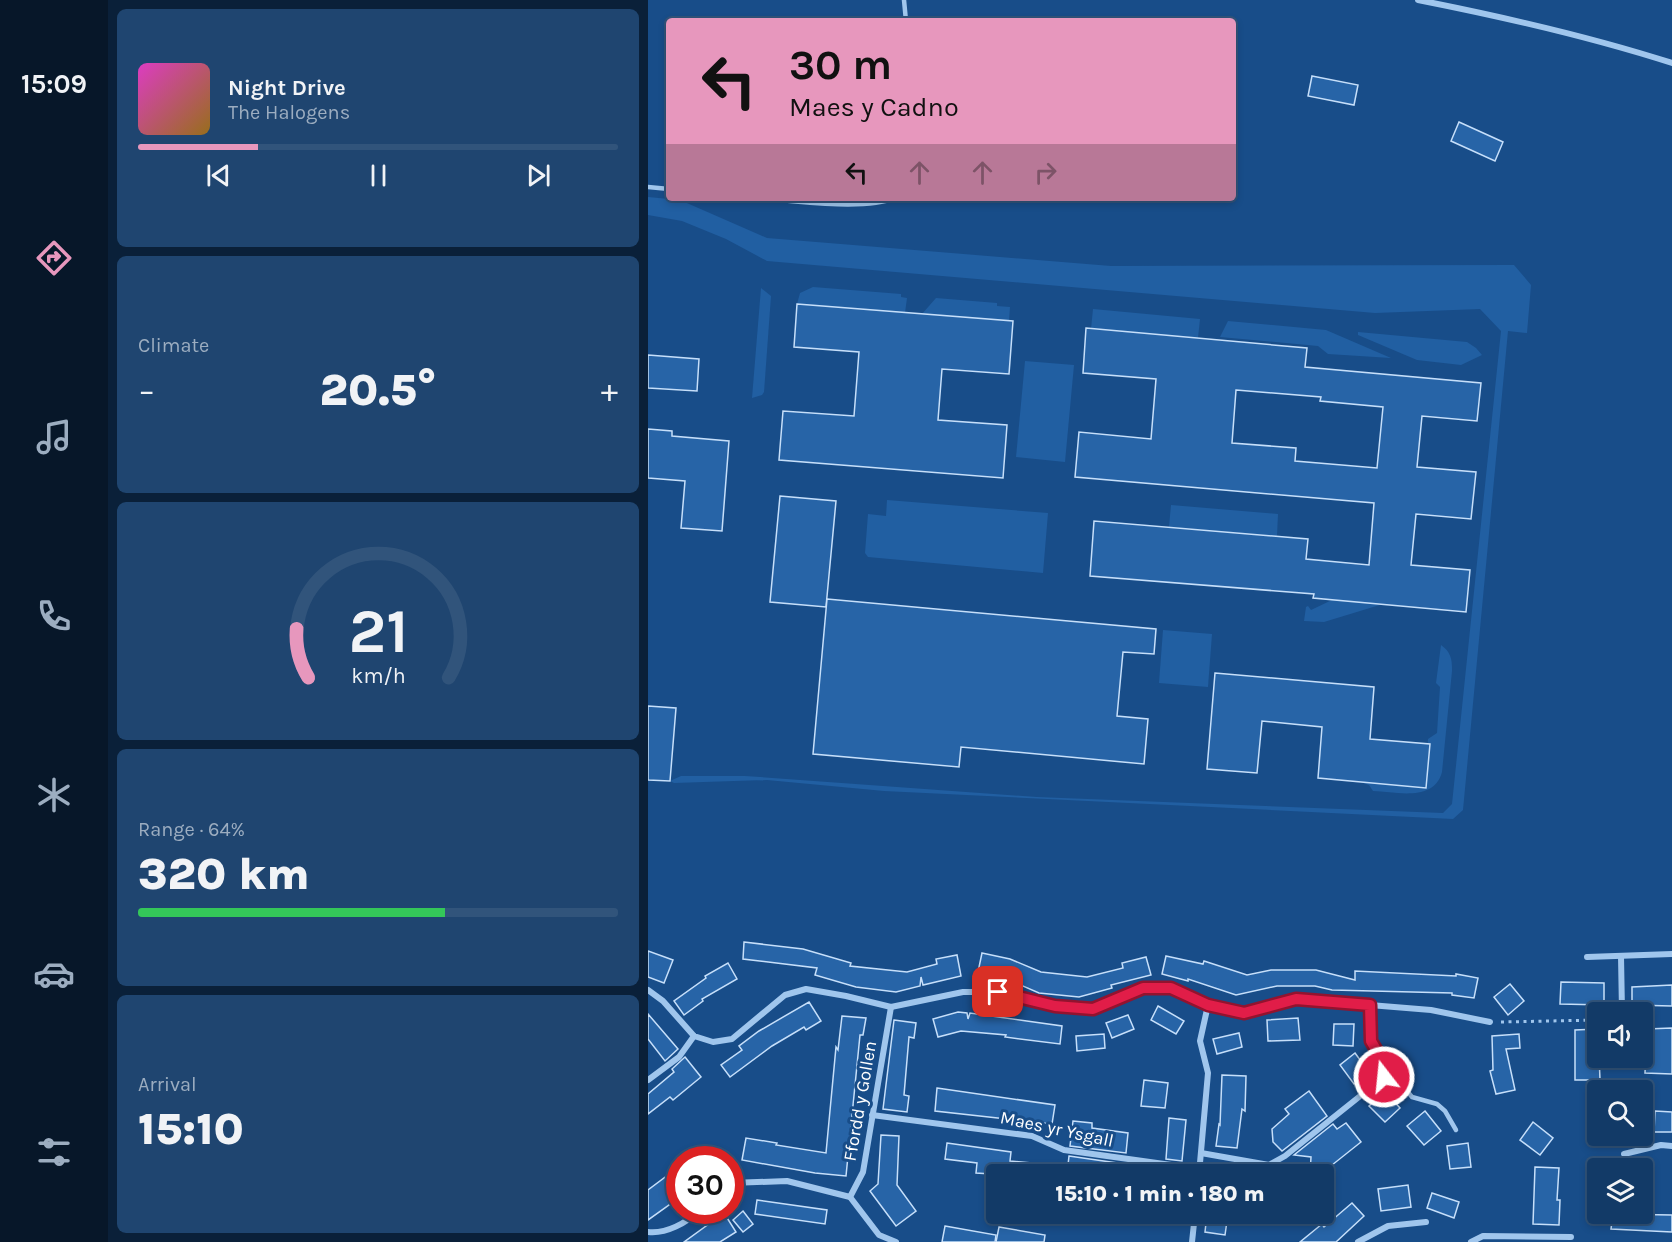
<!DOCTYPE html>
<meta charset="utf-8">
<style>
:root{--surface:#123a67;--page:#1f4570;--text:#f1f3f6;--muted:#9cadc0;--line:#31547b;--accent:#e797bd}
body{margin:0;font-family:Karla,sans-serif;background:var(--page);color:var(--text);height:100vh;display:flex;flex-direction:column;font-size:22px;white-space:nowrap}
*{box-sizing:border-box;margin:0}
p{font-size:20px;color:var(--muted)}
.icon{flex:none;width:33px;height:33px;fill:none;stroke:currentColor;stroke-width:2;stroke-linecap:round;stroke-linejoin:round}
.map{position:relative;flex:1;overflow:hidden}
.drawer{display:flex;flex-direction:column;gap:9px;padding:9px;background:#0a2039;width:540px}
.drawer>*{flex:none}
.hud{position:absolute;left:18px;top:18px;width:570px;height:183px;border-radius:6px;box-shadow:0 3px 9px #0003,0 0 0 2px var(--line);background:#e797bd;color:#111;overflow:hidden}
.tools{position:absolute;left:939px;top:1002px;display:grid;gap:12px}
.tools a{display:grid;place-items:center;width:66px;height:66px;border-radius:6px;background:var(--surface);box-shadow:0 3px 9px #0003,0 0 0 2px var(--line);font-size:30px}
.speed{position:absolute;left:18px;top:1146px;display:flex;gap:12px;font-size:30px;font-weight:700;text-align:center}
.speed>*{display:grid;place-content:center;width:78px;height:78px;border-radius:50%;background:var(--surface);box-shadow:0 3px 9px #0003,0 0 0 2px var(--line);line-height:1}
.speed .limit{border:9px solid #d22;background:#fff;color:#111}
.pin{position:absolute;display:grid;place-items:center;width:51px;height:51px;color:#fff;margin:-26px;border-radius:12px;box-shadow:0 3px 9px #0006}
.me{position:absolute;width:66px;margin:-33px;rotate:344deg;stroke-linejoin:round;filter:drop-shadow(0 0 4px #0008)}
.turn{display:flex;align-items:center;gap:21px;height:126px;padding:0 24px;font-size:27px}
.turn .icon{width:78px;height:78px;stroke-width:2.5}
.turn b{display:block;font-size:42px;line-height:51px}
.lanes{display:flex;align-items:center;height:57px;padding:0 24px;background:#0003;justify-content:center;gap:30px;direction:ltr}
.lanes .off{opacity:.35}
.big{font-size:45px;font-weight:800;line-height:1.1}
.drawer .tile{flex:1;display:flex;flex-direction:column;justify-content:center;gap:9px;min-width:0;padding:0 21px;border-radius:9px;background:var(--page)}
.drawer .dial{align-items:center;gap:0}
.dial svg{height:156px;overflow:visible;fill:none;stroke:var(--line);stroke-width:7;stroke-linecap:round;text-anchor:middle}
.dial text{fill:var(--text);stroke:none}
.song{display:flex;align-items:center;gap:18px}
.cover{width:72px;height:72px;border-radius:9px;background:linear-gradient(135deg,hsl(310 70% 55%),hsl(40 70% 35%))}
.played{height:6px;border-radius:3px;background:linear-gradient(90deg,var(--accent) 25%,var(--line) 25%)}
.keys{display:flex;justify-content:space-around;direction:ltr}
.heat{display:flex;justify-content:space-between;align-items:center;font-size:33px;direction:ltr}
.charge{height:9px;border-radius:4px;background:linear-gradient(90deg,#34c759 64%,var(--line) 0)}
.trip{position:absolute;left:338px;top:1164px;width:348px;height:60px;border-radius:6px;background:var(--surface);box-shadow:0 3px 9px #0003,0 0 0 2px var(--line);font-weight:800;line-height:60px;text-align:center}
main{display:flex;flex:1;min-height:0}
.tab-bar{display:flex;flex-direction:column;width:108px;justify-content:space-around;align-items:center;background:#071729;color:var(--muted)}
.tab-bar .icon{width:42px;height:42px}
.tab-bar .current{color:var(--accent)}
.tab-bar b{font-size:27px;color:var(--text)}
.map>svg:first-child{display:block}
</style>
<main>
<nav class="tab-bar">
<b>15:09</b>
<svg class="icon current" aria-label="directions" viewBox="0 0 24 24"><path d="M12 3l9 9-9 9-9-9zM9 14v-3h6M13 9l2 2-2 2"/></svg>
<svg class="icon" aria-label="music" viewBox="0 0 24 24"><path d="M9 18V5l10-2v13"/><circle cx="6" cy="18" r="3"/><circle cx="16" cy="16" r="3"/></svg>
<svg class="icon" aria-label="phone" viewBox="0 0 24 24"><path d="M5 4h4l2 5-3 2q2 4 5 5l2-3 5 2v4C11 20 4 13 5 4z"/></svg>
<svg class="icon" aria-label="climate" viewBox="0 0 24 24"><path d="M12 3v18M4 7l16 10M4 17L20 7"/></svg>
<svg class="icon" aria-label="car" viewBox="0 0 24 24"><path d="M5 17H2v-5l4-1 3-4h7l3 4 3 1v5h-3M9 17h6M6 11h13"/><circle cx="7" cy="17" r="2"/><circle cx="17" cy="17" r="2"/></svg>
<svg class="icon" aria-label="filters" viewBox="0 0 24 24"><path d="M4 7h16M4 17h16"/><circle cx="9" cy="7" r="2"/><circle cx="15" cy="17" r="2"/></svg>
</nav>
<section class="drawer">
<div class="tile">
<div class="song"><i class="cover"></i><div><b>Night Drive</b><p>The Halogens</p></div></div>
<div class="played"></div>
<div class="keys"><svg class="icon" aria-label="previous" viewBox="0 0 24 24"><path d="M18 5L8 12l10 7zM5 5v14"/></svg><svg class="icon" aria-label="pause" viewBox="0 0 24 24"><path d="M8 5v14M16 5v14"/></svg><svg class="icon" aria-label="next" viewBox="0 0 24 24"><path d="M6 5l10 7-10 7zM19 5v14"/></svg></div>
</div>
<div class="tile"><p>Climate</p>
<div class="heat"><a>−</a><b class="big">20.5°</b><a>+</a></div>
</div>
<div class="tile dial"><svg viewBox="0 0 100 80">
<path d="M14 69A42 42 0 1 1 86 69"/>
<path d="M14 69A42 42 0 0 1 8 44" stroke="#e797bd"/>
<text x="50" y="56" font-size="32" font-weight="700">21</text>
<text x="50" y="72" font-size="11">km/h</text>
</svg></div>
<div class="tile"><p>Range · 64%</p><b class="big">320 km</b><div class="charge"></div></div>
<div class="tile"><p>Arrival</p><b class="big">15:10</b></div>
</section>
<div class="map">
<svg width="1024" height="1242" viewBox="0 0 1024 1242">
<rect width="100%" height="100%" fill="#184d89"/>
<!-- green -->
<g fill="#215fa2">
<path d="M0,197L32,200L119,238L463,266L866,265L883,285L879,333L860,331L815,810L805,819L236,791L119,780L26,783L22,781L33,776H97L389,797L795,813L804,804L853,331L832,309L727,313L119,261L78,239L34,221L0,215Z"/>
<path d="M165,287L253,294V297L259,298L257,313L149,304L152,293Z"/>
<path d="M113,288L123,296L116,392L114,395L104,398Z"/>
<path d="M288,298L349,303V306L362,307L361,321L274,314Z"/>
<path d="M445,309L552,319L550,338L443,329Z"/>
<path d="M580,321L678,330L743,358L680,354L670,346L572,337Z"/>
<path d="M710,332L819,342L828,348L834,355L813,365L769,360L710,335Z"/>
<path d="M377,361L426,365L417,462L368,457Z"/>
<path d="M239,500L400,513L395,573L220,557L217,553L220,514L238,516Z"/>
<path d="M523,505L630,514L629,536L521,527Z"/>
<path d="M684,600L735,604L676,622L656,621L658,607L660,606L663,610Z"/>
<path d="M515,630L564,634L560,687L511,683Z"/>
<path d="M793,645C803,652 804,659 804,671L794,772C786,802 749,792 725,791L721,785L695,776L777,783L780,739L789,733L792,687L788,683Z"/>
</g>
<!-- building -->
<g fill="#2764a7" stroke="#c6dffa" stroke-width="1.5" fill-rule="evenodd">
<path d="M664,76L710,85L706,105L660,96Z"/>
<path d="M811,122L855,142L847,161L803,141Z"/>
<path d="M149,304L365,321L361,374L294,369L290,420L359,425L355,478L131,460L135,411L206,416L211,352L146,347Z"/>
<path d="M438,328L659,348L657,367L833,383L829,421L774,416L769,467L828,472L823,519L768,514L763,565L822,570L818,612L665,598L666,594L442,576L446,521L660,539L658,559L721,565L726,503L427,477L431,432L503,439L508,379L435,373ZM588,390L673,397L672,401L735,407L729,468L647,461L648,448L584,443Z"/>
<path d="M0,355L51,359L49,391L0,388Z"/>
<path d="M0,429L24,431V436L81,441L74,531L33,528L37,481L0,478Z"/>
<path d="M132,496L188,501L178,607L122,602Z"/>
<path d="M179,599L508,629L506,654L475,652L469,716L500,719L496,764L313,747L311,767L165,754Z"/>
<path d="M567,673L726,687L722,739L782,744L778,788L670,778L674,727L614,721L609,773L559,769Z"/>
<path d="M0,706L28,708L22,781L0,780Z"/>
<path d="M96,942L155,949L203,963L202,966L259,972L289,964L288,959L309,955L313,976L275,985L273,977L272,986L248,992L208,987L167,975L169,968L95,959Z"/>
<path d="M0,951L25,960L16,983L0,977Z"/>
<path d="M334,953L362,959L393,972L439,977L475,968L474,963L498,957L503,975L463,985L464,988L431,997L391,993L352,976L330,972Z"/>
<path d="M518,956L555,964L556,961L599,975L623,970H668L707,980V971L808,976V974L830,978L826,998L804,995V993L684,990L667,986H629L588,995L540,979V981L514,974Z"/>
<path d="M80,963L89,979L54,999L55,1001L36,1015L26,1001L58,978L57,976Z"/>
<path d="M913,982L956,983V1005L912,1004Z"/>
<path d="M862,984L876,1001L860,1015L846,997Z"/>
<path d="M1024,985V1006L984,1005V987Z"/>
<path d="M161,1002L173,1021L158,1030L156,1027L124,1046L82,1077L73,1065L94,1050L91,1046L111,1031Z"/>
<path d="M510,1006L536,1021L528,1034L503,1020Z"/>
<path d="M310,1012L319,1013L320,1019L322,1013L414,1026L412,1044L357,1037L358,1035L313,1031L290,1037L285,1019Z"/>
<path d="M0,1014L30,1049L17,1061L0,1039Z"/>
<path d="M480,1015L486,1029L464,1038L458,1023Z"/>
<path d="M194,1016L218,1018L215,1035H212L198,1176L167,1173L94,1160L98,1138L129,1143L128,1145L178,1153L188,1047L190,1050Z"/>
<path d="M650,1018L652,1040L620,1041L619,1020Z"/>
<path d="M246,1020L268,1023L266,1038L261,1037L256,1095L261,1096L259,1112L235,1109Z"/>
<path d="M686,1024H706L705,1046L685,1045Z"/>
<path d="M1024,1028V1074L997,1073L999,1029Z"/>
<path d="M950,1029L952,1080H927V1030Z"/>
<path d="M591,1033L594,1047L569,1054L565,1039Z"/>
<path d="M456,1034L457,1048L429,1051L428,1036Z"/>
<path d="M871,1034L872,1048L858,1049L867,1090L848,1094L842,1071L845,1070L844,1036Z"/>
<path d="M707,1053L721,1072L706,1084L692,1065Z"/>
<path d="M37,1057L53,1077L25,1100L22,1097L0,1114V1094L26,1072L24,1069Z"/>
<path d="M574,1075L598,1076L597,1111L594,1109L589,1148L568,1146L571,1124L572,1125Z"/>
<path d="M496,1080L520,1083L517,1108L493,1106Z"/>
<path d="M289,1088L407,1105L404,1124L287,1111Z"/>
<path d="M661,1091L679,1116L634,1151L625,1142L624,1129L641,1114L637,1109Z"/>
<path d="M737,1091L752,1108L737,1122L721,1106Z"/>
<path d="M777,1111L793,1131L776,1145L759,1126Z"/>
<path d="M1007,1111L1024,1112V1132H1006Z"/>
<path d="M521,1118L538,1120L534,1161L518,1159Z"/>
<path d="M425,1121L444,1123V1128L480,1133L478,1153L422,1146Z"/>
<path d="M885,1122L905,1138L892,1155L872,1140Z"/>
<path d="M698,1123L713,1142L679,1169L683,1174H662L663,1157L646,1155L685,1124L689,1129Z"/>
<path d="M233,1135L251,1136L249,1185L268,1211L248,1226L222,1191L230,1184Z"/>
<path d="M299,1143L363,1152L362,1161L405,1165V1174H344L328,1173L329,1163L297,1159Z"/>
<path d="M820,1143L823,1167L802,1169L799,1146Z"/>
<path d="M421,1156L476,1164L475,1174H419Z"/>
<path d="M32,1166V1197L0,1220V1190Z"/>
<path d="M887,1167L911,1168L909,1200H912L911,1225L885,1224Z"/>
<path d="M760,1185L763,1207L733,1211L730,1189Z"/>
<path d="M784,1193L811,1202L806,1218L779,1208Z"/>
<path d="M109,1200L179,1210L177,1224L107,1214Z"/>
<path d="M704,1203L716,1216L688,1242H652L674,1224L676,1227Z"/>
<path d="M95,1211L105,1224L95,1232L85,1220Z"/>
<path d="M76,1213L88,1232L72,1242H36Z"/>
<path d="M559,1214H580L577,1235L557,1232Z"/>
<path d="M965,1214L1024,1215V1232L963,1229Z"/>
<path d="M297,1226L348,1235L347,1242H294Z"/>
<path d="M351,1227L397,1235L396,1242H348Z"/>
</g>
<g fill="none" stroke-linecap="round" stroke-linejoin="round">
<!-- path -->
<path stroke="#a0c6ed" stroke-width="3" stroke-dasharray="3 4.5" stroke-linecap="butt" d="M853,1022L950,1020"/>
<!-- service -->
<g stroke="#a0c6ed" stroke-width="4.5">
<path d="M256,0L258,21"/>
<path d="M0,187L21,189"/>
<path d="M111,198C143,201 219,211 246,198"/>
<path d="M736,1063L764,1097L789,1104L797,1111L808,1130"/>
</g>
<!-- minor -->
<g stroke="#a0c6ed" stroke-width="6">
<path d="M770,0C856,17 940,36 1024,63"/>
<path d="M973,956L974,1012"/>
<path d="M939,957L1024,954"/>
<path d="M0,990L15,1001L46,1036L65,1042L84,1039L137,995L158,989L198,996L243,1007L315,992H350L407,1006L445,1009L495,989L523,988L560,1005L596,1013L648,999L783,1010L842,1022"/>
<path d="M0,1080L31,1057L46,1036"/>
<path d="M224,1115L384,1136L416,1150L552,1169"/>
<path d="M553,1153L621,1165L637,1156L736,1077V1063L723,1041L722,1005"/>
<path d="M976,1154L1013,1145L1024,1146"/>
<path d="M551,1174L560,1073L552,1041L560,1005"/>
<path d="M82,1183L139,1181L202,1197L231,1235L248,1242"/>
<path d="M202,1197L215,1172L243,1007"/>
<path d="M0,1232C18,1234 39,1223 51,1210"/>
<path d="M544,1242L547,1214"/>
<path d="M710,1242L740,1226L778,1222"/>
<path d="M823,1242L835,1236L923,1237"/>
</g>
</g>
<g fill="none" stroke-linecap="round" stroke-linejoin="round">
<defs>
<path id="route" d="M350,992L407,1006L445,1009L495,988H523L560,1005L596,1013L648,999L722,1005L723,1041L736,1063V1077"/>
</defs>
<!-- route casing -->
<use href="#route" stroke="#92132f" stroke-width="15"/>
<!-- route -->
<use href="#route" stroke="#e11d48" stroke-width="10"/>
</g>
<g text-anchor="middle" stroke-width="6" stroke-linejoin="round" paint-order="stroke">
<!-- street labels -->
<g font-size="18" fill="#fff" stroke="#184d89">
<text transform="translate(212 1101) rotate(-80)" y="6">Ffordd y Gollen</text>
<text transform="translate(409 1129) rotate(12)" y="6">Maes yr Ysgall</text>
</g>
</g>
</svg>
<div class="tools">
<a><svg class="icon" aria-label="sound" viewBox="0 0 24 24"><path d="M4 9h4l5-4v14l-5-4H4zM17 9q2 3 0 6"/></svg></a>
<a><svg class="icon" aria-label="search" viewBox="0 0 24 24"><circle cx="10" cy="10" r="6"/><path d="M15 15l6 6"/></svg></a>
<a><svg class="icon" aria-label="layers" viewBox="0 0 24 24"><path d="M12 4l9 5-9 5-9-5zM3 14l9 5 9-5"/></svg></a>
</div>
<div class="speed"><div class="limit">30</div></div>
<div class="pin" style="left:350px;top:992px;background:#d93025"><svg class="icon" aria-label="arrive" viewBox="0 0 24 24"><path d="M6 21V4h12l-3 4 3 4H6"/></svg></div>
<svg class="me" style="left:736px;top:1077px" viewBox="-20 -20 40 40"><circle r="17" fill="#e11d48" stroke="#fff" stroke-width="3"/><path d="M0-11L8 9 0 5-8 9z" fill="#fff"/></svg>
<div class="trip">15:10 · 1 min · 180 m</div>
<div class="hud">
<div class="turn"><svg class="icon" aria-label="left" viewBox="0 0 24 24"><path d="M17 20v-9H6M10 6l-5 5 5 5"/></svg><div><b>30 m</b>Maes y Cadno</div></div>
<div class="lanes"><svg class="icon" aria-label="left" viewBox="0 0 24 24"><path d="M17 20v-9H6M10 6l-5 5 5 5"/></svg><svg class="icon off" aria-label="ahead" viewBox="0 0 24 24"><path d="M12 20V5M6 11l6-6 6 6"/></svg><svg class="icon off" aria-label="ahead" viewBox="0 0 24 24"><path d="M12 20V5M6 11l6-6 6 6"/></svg><svg class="icon off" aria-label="right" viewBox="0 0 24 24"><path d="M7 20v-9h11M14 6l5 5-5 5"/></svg></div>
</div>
</div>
</main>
